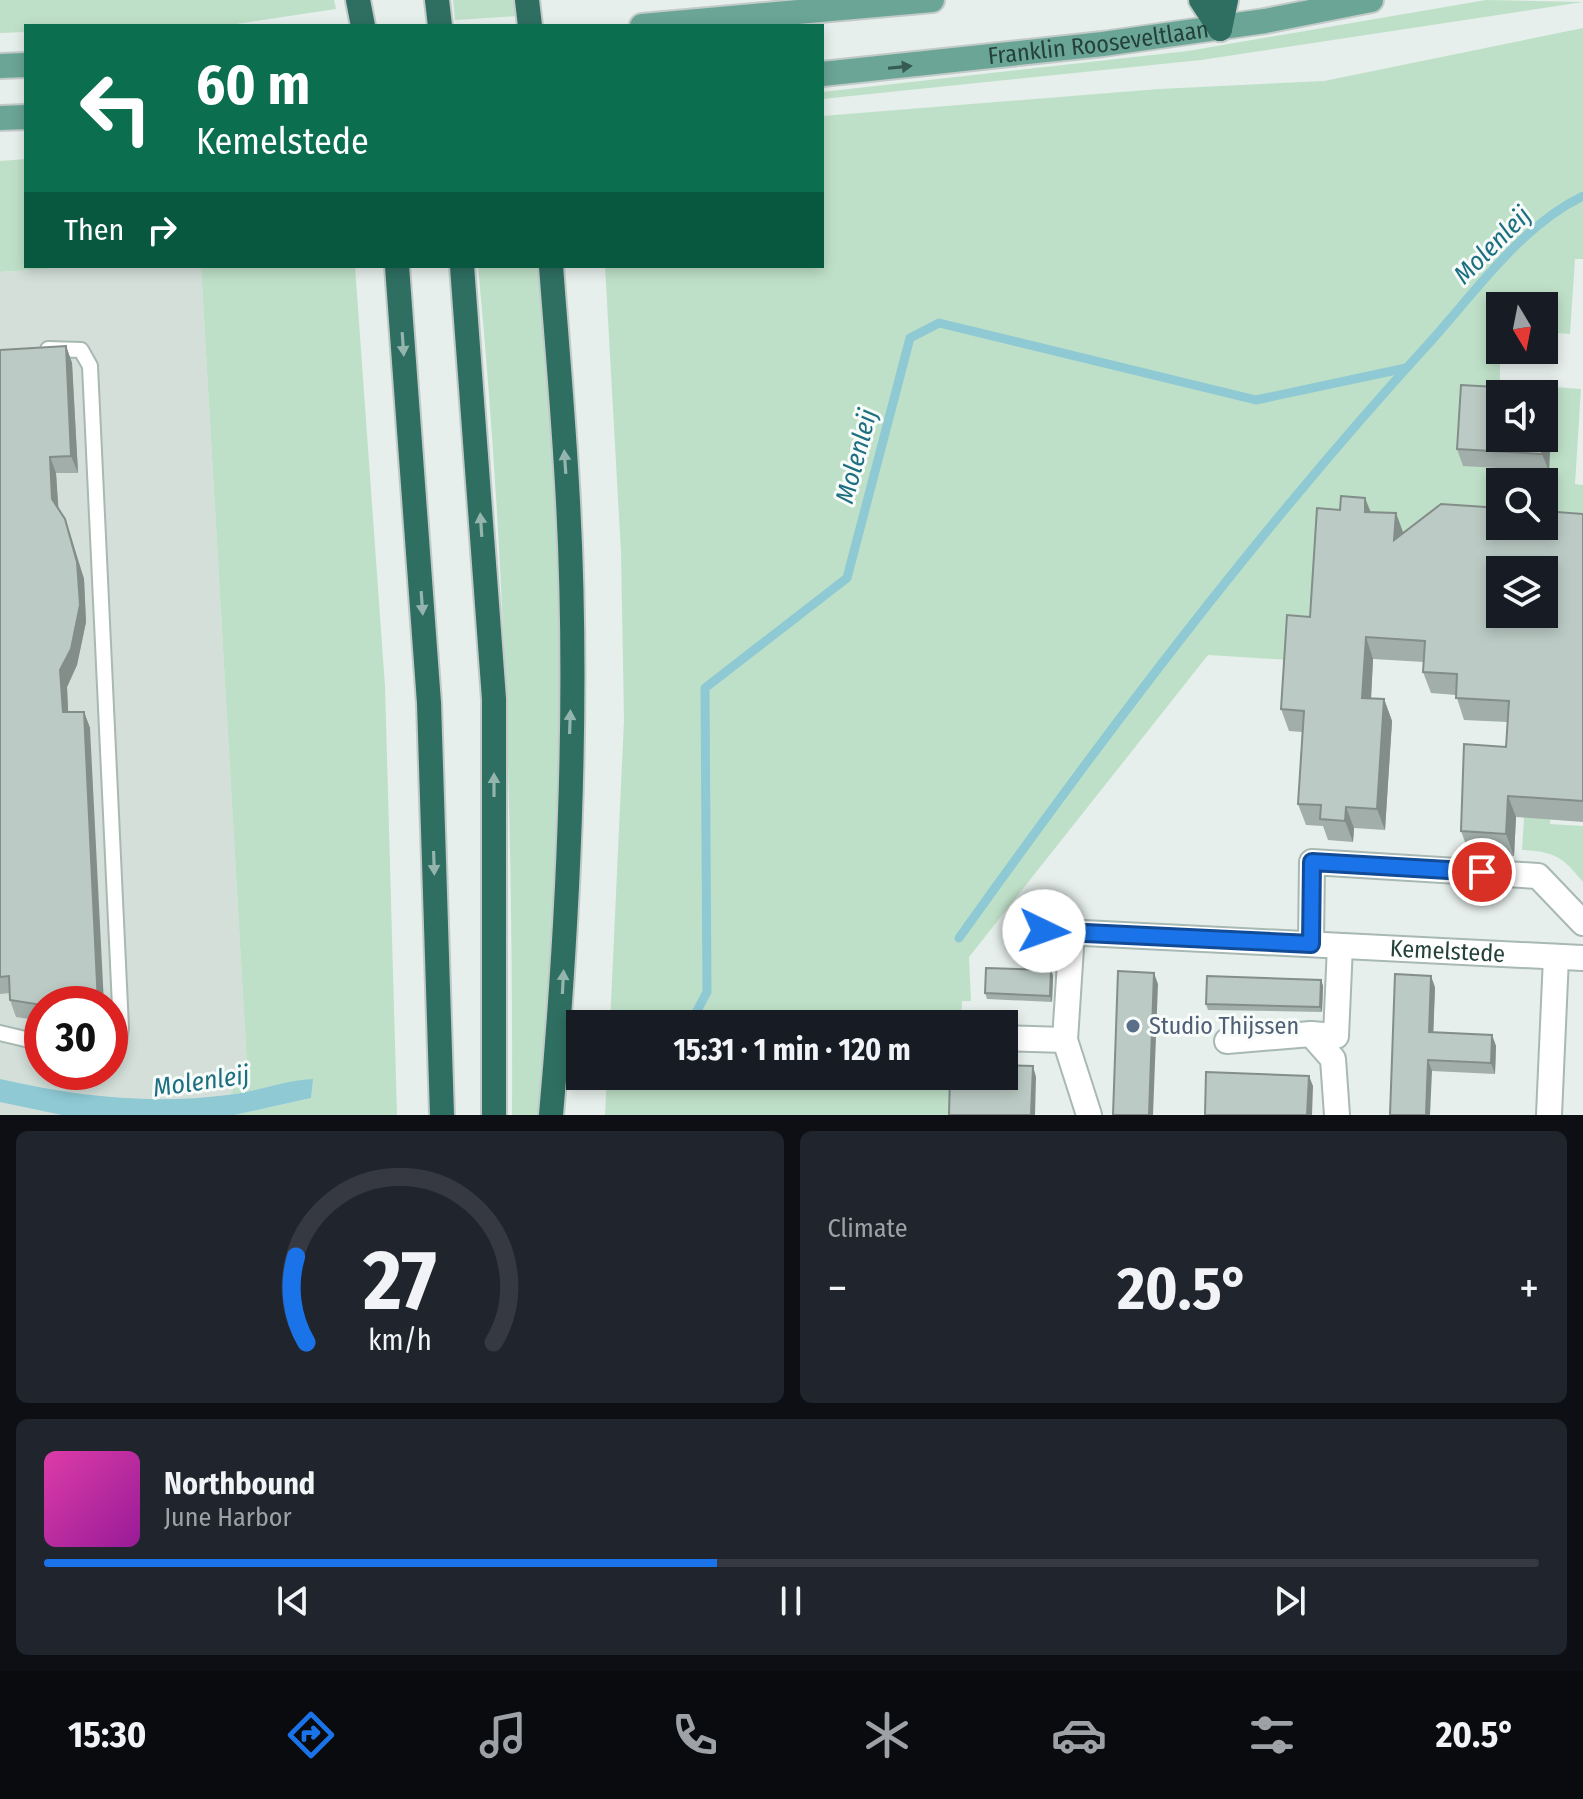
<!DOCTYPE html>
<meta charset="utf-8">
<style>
:root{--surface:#171b24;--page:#20242c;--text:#f1f3f6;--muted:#9ea1a6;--line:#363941;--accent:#1a73e8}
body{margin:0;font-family:"Fira Sans Condensed",sans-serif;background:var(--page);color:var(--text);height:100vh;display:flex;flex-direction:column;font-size:30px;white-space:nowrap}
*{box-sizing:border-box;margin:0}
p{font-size:26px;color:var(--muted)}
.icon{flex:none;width:44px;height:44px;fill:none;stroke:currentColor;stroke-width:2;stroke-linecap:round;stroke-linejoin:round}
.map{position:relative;height:1115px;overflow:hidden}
.drawer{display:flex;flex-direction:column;gap:16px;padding:16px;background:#0d0f14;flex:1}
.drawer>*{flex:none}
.guide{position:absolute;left:24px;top:24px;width:800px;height:244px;border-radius:0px;box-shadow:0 4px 12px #0003;background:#0b6e4f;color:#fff;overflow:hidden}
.needle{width:52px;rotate:170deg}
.controls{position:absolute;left:1486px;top:292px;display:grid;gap:16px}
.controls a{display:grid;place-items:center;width:72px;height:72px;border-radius:0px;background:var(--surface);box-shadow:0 4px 12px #0003;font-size:40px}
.speed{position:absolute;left:24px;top:986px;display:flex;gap:16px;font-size:40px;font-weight:700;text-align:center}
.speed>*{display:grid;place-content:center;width:104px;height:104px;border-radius:50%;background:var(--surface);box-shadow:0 4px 12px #0003;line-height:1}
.speed .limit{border:12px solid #d22;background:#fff;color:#111}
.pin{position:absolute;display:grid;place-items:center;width:68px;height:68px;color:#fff;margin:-34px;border:4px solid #fff;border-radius:50%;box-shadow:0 2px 8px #0007}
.me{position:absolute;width:88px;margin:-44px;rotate:93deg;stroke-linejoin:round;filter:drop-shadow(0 0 6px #0008)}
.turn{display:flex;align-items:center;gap:28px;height:168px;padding:0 40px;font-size:36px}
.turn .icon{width:104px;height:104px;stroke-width:2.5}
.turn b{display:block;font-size:56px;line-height:68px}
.then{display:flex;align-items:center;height:76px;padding:0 40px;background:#0003;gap:16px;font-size:30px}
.big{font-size:60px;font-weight:700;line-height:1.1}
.drawer .tile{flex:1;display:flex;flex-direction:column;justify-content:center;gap:12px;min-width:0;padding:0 28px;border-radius:12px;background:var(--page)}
.drawer .dial{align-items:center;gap:0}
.dial svg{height:208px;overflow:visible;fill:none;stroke:var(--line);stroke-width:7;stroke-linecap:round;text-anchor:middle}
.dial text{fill:var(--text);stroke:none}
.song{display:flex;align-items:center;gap:24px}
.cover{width:96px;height:96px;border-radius:12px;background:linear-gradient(135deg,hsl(320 70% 55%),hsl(300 70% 35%))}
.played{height:8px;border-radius:4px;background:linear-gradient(90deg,var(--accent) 45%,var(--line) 45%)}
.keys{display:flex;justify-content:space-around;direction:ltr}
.heat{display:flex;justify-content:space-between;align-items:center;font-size:44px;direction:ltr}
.drawer .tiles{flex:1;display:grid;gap:16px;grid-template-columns:1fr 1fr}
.tile:last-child{grid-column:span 2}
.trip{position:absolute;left:566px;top:1010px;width:452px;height:80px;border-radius:0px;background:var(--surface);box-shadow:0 4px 12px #0003;font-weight:700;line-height:80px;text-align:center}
.tab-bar{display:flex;height:128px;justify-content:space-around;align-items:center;background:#090b0e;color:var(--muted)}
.tab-bar .icon{width:56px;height:56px}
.tab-bar .selected{color:var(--accent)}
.tab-bar b{font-size:36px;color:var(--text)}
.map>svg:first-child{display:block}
</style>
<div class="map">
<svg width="1583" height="1115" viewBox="0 0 1583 1115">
<rect width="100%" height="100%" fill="#e6efeb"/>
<!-- built -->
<path fill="#d4dfda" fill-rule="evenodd" d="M93,266H201L247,1066L219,1115H0V272ZM42,1004H110V1072H42Z"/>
<!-- green -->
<g fill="#bfe0c8" fill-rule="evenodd">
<path d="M0,0H334L336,9L223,26H26V32L0,33Z"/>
<path d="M453,0H517L518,16L455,20Z"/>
<path d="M1486,0L1583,2L1201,60L822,99V92L1188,51Z"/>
<path d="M1583,28V259H1575L1570,334L1544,332V306H1500V383L1581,389L1575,484L1583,485V563L1575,534L1313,639L1289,660L1208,655L969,957L971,1001H962L961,1024H610L624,720L621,552L605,266H822V116L1159,89L1324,81ZM1500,394H1544V438H1500ZM1500,482H1544V526H1500Z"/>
<path d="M26,159V266H93L0,272V161Z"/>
<path d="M201,266H355L385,686L397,1115H235L311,1098L312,1079L230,1095L247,1066Z"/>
<path d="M478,266H547L562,542L564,718L546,1115H512C513,831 505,549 478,266Z"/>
<path d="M1525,801L1551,802L1550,824L1583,826V882C1562,857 1556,852 1522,850Z"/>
<path d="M607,1076H958L957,1115H605Z"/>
</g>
<!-- water -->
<path fill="#8ec9d4" d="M0,1079C74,1096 151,1105 228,1095C257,1092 284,1080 313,1079L311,1098L235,1115H62L0,1102Z"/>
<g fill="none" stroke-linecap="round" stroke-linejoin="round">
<!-- stream -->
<g stroke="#8ec9d4" stroke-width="9">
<path d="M959,938C1107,731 1259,529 1431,341C1476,291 1521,226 1583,196"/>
<path d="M690,1024L707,992L705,688L847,578L910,338L939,323L1256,400L1406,368"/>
</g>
<defs>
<g id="lane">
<path d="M48,349L81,350L90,366L121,1028L119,1042L110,1050"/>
<path d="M0,1033L42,1043"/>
</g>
<g id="street">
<path id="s1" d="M1044,931L1583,958"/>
<path d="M1072,932L1065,1040L1089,1115"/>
<path d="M1311,944L1312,862L1538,876L1583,923"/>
<path d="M1311,1034L1333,1059L1337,1115"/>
<path d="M1004,1038L1065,1040"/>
<path d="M1227,1041L1311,1034L1336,1036L1340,946"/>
<path d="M1549,1115L1556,957"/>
</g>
<g id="primary">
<path d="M642,26L932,0"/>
<path d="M0,66L26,65"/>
<path id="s2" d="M822,74L1103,44L1265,21L1371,0"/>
<path d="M0,118L26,117"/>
</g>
<g id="highway">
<path d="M358,0L363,26"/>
<path d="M437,0L440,26"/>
<path d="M527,0L530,26"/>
<path d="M1201,0L1220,29"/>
<path d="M1220,29L1226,0"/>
<path d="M397,266L429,703L442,1115"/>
<path d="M462,266L494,699V1115"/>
<path d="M551,266C557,345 564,423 568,502C579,705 569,913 551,1115"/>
</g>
</defs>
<!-- lane casing -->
<use href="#lane" stroke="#a8b8b2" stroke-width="18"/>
<!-- street casing -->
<use href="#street" stroke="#a8b8b2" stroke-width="28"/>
<!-- primary casing -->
<use href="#primary" stroke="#c2cac8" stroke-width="28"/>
<!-- highway casing -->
<use href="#highway" stroke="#c2cac8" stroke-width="28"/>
<!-- lane -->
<use href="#lane" stroke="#fff" stroke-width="14"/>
<!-- street -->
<use href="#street" stroke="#fff" stroke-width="24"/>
<!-- primary -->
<use href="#primary" stroke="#6aa596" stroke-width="24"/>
<!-- highway -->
<use href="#highway" stroke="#2f6f62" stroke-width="24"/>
</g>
<!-- wall -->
<g fill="#a1aea9">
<path d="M66,346L72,363L78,473H56L58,508L65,519L71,536L84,579L86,622L77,665L67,687L68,712H84L90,728L42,1004V1021L16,1017L10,1000V993L0,994V350Z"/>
<path d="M1546,390L1552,407L1549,471L1463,466L1457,449Z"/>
<path d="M1365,498L1371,512L1396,513L1403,533L1583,514V822L1516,817L1514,856L1469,853L1461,831L1506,747L1508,722L1464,720L1456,695L1431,693L1423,672L1424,662L1373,659L1371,698L1384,699L1392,721L1385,830L1354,828L1353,842L1328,840L1323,826L1306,825L1298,804L1302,732L1289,731L1281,709L1310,617L1340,510Z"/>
<path d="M1051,970L1053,976L1052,1002L987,999L985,993Z"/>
<path d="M1321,980L1323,986L1322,1012L1208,1010L1206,1004Z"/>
<path d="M1435,987L1433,1032L1492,1035L1496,1046L1495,1074L1432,1071L1390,1115Z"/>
</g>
<!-- shaded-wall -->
<g fill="#838d89">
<path d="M66,346L72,363L78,473L71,456Z"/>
<path d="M1546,390L1552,407L1549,471L1542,454Z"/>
<path d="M50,457L56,473L59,516L52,499Z"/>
<path d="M1365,498L1373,519L1365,512Z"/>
<path d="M1396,513L1404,535L1394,540Z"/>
<path d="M65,519L84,579L86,622L77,665L67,687L69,729L63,712L60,670Z"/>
<path d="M1366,637L1373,659L1370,719L1362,698Z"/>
<path d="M1384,699L1392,721L1385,830L1377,809Z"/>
<path d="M84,712L90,728L104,1004H98Z"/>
<path d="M1508,796L1516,817L1514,856L1506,834Z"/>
<path d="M1346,807L1354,828L1353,842L1345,821Z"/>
<path d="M1051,970L1053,976L1052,1002L1050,996Z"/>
<path d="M1154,973L1158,984L1153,1115H1149Z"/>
<path d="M1431,976L1435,987L1433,1043L1429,1032Z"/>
<path d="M1321,980L1323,986L1322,1012L1320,1007Z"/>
<path d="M1492,1035L1496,1046L1495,1074L1491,1063Z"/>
<path d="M1428,1060L1432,1071L1430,1115H1426Z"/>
<path d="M1033,1066L1036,1077L1035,1115H1031Z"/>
<path d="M1309,1076L1313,1086L1312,1115H1307Z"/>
</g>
<!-- building -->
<g fill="#bbcac4" stroke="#838d89" stroke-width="2" fill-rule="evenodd">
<path d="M66,346L71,456L50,457L52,499L65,519L77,562L80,605L71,649L60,670L63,712H84L98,1004L42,1005L10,1000L9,976L0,977V350Z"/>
<path d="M1461,385L1546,390L1544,427V394H1500V438H1543L1542,454L1457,449Z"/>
<path d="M1341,496L1365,498V512L1396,513L1394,540L1441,504L1500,508V526H1544V511L1583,514V801L1508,796L1506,834L1461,831L1464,744L1506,747L1509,701L1456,698L1457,674L1423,672L1425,641L1366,637L1362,698L1384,699L1377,809L1346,807L1345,821L1320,819L1321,805L1298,804L1304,711L1281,709L1287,615L1310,617L1317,508L1340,510ZM1500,570H1544V614H1500Z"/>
<path d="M986,968L1051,970L1050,996L985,993Z"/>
<path d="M1118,971L1154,973L1149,1115H1113Z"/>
<path d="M1395,974L1431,976L1429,1032L1492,1035L1491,1063L1428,1060L1426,1115H1390Z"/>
<path d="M1207,976L1321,980L1320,1007L1206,1004Z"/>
<path d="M1004,1065L1033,1066L1031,1115H949L950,1076H1004Z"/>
<path d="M1206,1072L1309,1076L1307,1115H1205Z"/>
</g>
<!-- one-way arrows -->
<defs><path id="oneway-solid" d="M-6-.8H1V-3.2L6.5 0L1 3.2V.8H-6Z" transform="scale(2)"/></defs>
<use fill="#365b51" href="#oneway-solid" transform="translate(900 67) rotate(-6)"/>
<g fill="#93b5ae">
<use href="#oneway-solid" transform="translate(403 344) rotate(86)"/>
<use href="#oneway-solid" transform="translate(565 462) rotate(-94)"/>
<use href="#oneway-solid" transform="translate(481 525) rotate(-94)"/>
<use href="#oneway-solid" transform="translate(422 603) rotate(86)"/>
<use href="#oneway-solid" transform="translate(570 722) rotate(-88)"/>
<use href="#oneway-solid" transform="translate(494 785) rotate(-90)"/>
<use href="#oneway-solid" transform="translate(434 863) rotate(88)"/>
<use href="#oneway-solid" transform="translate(563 982) rotate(-87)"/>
</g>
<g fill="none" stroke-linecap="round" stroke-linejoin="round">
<defs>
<path id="route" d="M1044,931L1311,944L1312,862L1482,872"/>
</defs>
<!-- route casing -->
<use href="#route" stroke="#114b97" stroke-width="20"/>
<!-- route -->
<use href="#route" stroke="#1a73e8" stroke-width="14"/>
</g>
<!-- markers -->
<circle fill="#5c6f8a" stroke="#f7fbf9" stroke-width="3" cx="1133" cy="1026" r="8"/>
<g text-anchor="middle" stroke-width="6" stroke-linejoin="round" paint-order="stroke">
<!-- street labels -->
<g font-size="24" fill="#24423a" stroke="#f7fbf9">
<text dy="8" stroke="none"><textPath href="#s2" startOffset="278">Franklin Rooseveltlaan</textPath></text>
<text dy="8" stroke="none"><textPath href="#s1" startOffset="404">Kemelstede</textPath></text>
</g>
<!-- service labels -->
<g font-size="24" fill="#4e5e75" stroke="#f7fbf9" text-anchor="start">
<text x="1149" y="1034">Studio Thijssen</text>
</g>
<!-- water labels -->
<g font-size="26" font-style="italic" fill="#1c6f80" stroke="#f7fbf9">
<text transform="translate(1492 245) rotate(-45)" y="9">Molenleij</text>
<text transform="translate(856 456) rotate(-75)" y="9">Molenleij</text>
<text transform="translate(201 1081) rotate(-8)" y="9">Molenleij</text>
</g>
</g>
</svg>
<div class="controls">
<a><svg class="needle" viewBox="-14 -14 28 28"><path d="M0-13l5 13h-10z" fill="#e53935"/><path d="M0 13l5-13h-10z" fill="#9ea1a6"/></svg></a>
<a><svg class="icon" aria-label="sound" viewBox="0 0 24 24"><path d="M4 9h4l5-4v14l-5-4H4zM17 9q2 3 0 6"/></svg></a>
<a><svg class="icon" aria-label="search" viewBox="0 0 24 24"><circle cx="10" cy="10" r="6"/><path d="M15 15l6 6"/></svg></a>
<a><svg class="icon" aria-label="layers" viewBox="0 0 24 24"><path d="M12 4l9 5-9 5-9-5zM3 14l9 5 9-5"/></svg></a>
</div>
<div class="speed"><div class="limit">30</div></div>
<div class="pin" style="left:1482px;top:872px;background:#d93025"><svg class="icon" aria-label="arrive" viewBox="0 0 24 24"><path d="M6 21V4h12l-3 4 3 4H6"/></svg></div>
<svg class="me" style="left:1044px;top:931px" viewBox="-20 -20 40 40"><circle r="19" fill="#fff"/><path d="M0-13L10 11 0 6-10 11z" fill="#1a73e8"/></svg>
<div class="trip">15:31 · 1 min · 120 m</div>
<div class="guide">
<div class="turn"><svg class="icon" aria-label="left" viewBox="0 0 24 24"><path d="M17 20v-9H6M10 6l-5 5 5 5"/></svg><div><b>60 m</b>Kemelstede</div></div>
<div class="then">Then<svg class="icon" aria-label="right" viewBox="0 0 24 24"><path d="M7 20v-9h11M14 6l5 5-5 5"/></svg></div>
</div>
</div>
<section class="drawer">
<div class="tiles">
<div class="tile dial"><svg viewBox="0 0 100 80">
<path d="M14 69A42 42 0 1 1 86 69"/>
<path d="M14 69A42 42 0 0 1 10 36" stroke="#1a73e8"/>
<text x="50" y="56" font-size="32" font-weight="700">27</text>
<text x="50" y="72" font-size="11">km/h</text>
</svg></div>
<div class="tile"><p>Climate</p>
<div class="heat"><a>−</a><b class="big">20.5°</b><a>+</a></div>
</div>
<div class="tile">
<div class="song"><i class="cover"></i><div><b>Northbound</b><p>June Harbor</p></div></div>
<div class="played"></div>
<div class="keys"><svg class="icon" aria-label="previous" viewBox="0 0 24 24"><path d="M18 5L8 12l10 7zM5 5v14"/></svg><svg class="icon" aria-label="pause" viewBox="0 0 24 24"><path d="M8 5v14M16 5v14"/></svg><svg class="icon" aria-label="next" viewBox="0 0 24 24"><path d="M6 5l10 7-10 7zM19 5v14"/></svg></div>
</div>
</div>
</section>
<nav class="tab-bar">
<b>15:30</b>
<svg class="icon selected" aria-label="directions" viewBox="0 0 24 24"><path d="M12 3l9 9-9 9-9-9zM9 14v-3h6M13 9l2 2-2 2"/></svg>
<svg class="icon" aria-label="music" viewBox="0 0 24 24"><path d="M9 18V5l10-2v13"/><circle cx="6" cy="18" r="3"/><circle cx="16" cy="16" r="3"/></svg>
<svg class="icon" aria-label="phone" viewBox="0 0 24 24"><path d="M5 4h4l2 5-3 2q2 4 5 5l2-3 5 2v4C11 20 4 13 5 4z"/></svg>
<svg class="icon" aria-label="climate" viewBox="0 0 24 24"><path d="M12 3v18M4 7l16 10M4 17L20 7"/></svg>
<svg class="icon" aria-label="car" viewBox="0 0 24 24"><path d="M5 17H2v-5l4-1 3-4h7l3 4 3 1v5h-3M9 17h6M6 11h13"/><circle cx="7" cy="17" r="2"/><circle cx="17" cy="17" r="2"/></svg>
<svg class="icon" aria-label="filters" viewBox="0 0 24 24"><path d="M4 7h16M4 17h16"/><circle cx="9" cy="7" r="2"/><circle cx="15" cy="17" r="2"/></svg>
<b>20.5°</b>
</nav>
